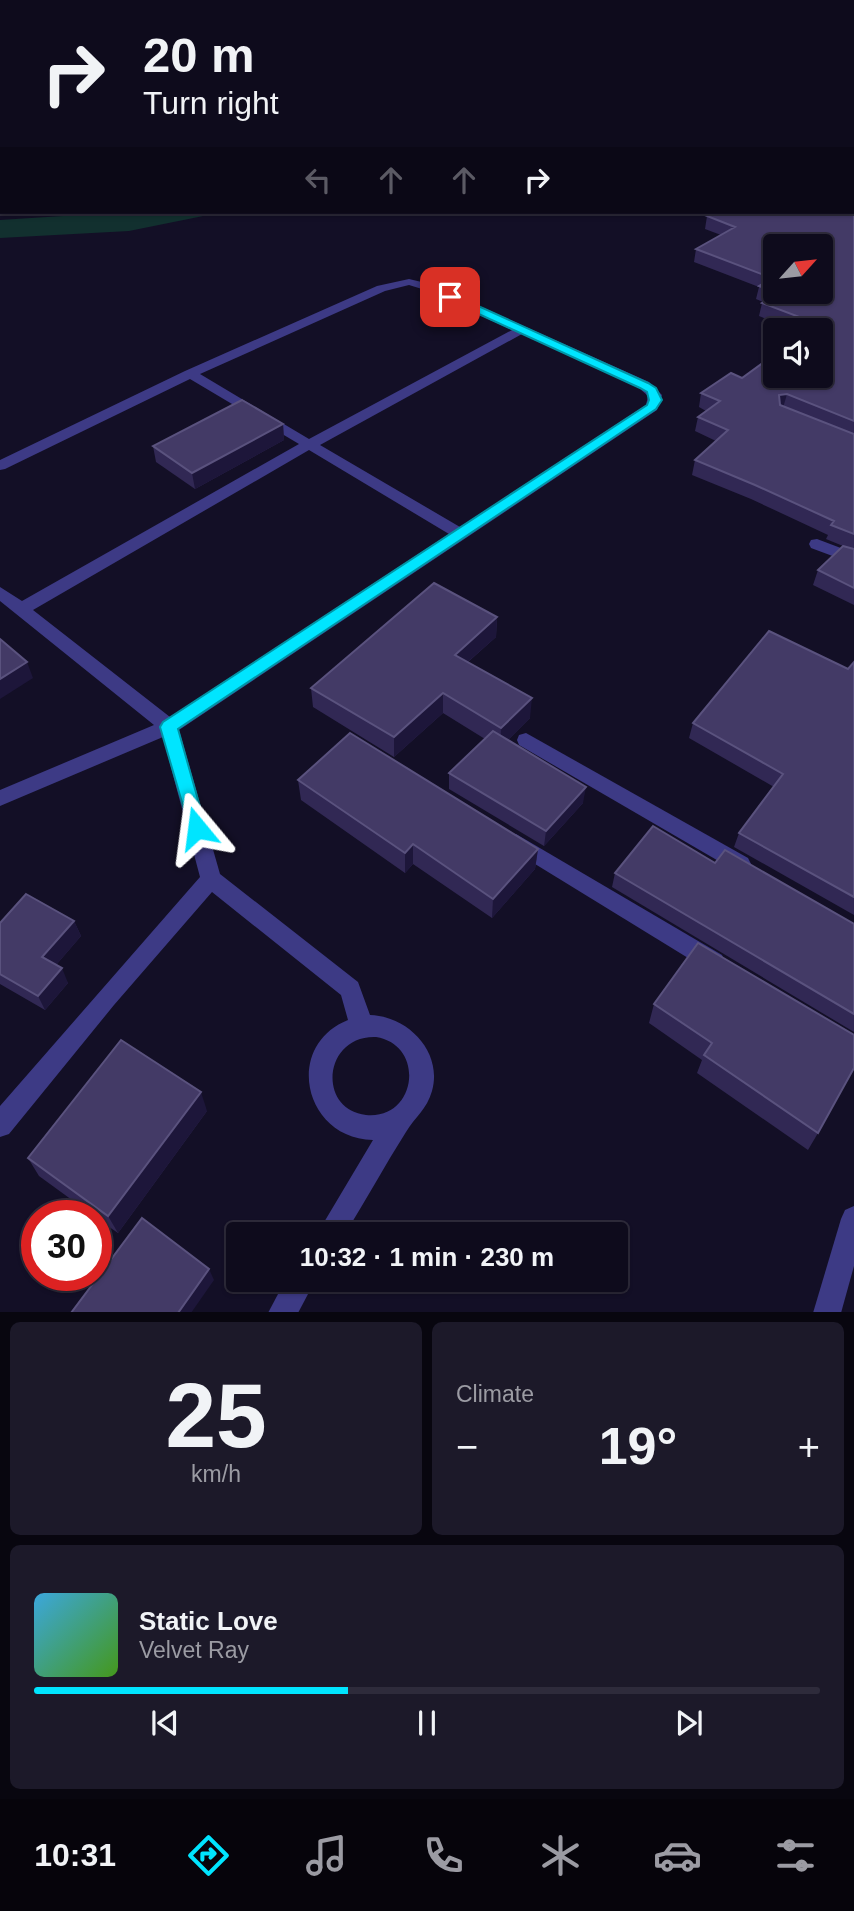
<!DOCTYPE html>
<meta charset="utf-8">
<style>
:root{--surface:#0e0b1c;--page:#1c1929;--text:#f1f3f6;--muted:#9b9ba3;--line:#2e2b3b;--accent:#00e5ff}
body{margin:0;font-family:Helvetica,sans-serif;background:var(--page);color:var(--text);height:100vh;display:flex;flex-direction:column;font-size:26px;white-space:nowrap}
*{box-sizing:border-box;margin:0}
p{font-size:23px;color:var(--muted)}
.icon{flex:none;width:38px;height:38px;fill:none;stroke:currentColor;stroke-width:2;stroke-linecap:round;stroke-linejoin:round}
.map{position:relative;height:1312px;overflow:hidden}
.panel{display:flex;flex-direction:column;gap:10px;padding:10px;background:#08060f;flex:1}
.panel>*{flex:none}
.top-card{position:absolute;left:0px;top:0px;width:854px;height:214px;box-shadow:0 2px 5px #0004,0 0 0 2px var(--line);background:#0e0b1c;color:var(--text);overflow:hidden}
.needle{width:46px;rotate:63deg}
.fabs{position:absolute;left:763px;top:234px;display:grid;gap:14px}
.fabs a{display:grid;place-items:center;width:70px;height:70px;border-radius:7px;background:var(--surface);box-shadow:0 2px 5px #0004,0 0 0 2px var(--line);font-size:35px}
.speed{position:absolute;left:21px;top:1200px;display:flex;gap:14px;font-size:35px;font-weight:700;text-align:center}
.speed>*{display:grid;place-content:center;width:91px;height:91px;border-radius:50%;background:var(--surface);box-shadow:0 2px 5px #0004,0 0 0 2px var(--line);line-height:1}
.speed .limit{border:10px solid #d22;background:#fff;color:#111}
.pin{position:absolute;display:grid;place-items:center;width:60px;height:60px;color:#fff;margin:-30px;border-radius:14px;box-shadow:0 4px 10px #0006}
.me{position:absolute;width:77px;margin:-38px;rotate:344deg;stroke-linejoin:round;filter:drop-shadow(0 0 5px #0008)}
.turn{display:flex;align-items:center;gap:24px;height:147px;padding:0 28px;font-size:32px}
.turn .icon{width:91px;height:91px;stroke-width:2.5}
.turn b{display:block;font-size:49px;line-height:60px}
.lanes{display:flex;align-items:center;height:66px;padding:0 28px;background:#0003;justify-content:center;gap:35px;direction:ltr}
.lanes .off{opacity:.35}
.big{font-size:52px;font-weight:600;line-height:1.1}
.panel .widget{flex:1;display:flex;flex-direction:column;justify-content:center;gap:10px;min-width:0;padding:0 24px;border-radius:10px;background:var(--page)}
.panel .dial{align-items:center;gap:0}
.dial b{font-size:91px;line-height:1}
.song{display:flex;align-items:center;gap:21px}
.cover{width:84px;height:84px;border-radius:10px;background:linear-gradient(135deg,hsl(200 70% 55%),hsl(100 70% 35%))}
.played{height:7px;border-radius:4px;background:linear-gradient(90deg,var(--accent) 40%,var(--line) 40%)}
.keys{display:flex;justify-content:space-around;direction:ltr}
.heat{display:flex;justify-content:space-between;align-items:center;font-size:38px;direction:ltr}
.panel .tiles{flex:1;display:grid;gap:10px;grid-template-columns:1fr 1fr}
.widget:last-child{grid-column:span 2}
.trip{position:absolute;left:226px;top:1222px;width:402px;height:70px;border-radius:7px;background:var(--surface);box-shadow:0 2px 5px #0004,0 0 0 2px var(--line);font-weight:600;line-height:70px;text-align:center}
.tab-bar{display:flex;height:112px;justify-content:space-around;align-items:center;background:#06040b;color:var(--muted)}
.tab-bar .icon{width:49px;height:49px}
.tab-bar .selected{color:var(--accent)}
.tab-bar b{font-size:32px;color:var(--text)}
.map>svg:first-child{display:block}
</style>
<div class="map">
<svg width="854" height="1313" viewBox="0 0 854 1313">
<rect width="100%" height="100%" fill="#130f26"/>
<!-- green -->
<path fill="#12302f" d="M125,212H223L129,231L0,238V220Z"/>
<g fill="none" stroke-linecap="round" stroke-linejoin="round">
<!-- service -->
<rect fill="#3d3a85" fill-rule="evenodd" x="0" y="38" width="2" height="5"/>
<!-- minor -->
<g fill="#3d3a85" fill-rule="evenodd">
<path d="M289,0H297L298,2H290Z"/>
<path d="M852,56H854L852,61Z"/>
<rect x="852" y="196" width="2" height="7"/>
<path d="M409,279L430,284L649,382L662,395L657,410L179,730L220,874L358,982L370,1015C408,1016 443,1052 432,1091C427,1109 415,1117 406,1132C385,1165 366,1200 345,1234H317L373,1140C304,1139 283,1046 348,1020L341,995L212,892L114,1005L9,1134L0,1137V1106L200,877L163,737L0,806V790L154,725L0,601V587L22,601L299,444L190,379L5,469L0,470V460L185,371L377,286ZM409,285L422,289L512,330L309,439L200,374L385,291ZM522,334L639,388L648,396L646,405L460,527L320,445ZM309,450L449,534L170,717L33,610ZM376,1037C426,1045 417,1120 366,1115C317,1110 323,1035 376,1037Z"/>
<path d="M817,539L854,553V564L811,548L809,544L811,540Z"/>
<path d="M526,733L748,858L751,864L748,870L741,873L734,870L519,745L517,740L519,735Z"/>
<path d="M516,834L722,955L725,962L722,969L714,972L706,969L509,848L506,842L509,836Z"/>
<path d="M286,1279H316L298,1313H268Z"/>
</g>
<!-- tertiary -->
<path fill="#3d3a85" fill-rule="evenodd" d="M854,1206V1266L841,1313H813L841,1219L845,1210Z"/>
<!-- motorway -->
<g fill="#ff4fa3" fill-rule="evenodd">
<rect x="852" y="119" width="2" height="6"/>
<rect x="852" y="145" width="2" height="6"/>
<rect x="0" y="179" width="2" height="8"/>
<path d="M0,208L2,212H11L0,216Z"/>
</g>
</g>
<!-- wall -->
<g fill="#312854">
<path d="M854,206V605L813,585L818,570L843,546L826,539L828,535L751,499L692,475L695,460L716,441L695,431L698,417L706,411L699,407L701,393L742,378L821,331H796L759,316L762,303L763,302L756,299L759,287L694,262L696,249L721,235L705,229L707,216Z"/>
<path d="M283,424L284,440L195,489L156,462L153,446Z"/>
<path d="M497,617L496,637L468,662L530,718L508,740L583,803L544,846L449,789V773L485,739L443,713L394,757L313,707L311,688Z"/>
<path d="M854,662V915L734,847L739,833L774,787L689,738L693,723L848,669Z"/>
<path d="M298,780L538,849L535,869L492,918L413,864L405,873L301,800Z"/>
<path d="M715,863L854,924V1032L612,887L615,873Z"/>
<path d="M74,921L81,936L56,965L68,983L45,1010L0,984V923Z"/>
<path d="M698,943L818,1133L808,1150L697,1073L702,1060L649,1023L654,1004Z"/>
<path d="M207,1111L118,1233L96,1218V1216H94L39,1176L28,1158Z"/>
</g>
<!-- shaded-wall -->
<g fill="#1d163a">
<path d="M787,394L783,408L775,409L779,395Z"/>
<path d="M283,424L284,440L195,489L192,473Z"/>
<path d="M497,617L496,637L454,674L455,655Z"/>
<path d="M27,662L33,678L0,699V679Z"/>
<path d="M443,693V713L394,757V737Z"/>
<path d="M532,698L530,718L500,748L501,728Z"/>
<path d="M586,787L583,803L544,846L546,831Z"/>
<path d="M413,844V864L405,873V853Z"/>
<path d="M538,849L535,869L492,918L493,899Z"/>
<path d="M74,921L81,936L50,972L42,957Z"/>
<path d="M62,968L68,983L45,1010L38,996Z"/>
<path d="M201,1092L207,1111L118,1233L108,1216Z"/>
<path d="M209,1269L214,1280L191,1313H178Z"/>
</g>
<!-- building -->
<g fill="#433a66" stroke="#5a527e" stroke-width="2">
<path d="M852,205L854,206V421L787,394L779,395L780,405L854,434V534L831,525L834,521L755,485L695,460L728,430L698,417L720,401L701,393L731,373L742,378L775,354V376H821V331H809L818,324L762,303L778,293L776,292H821V247H775V292L759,286L772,278L696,249L735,227L707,216L716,212H852Z"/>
<path d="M242,400L283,424L192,473L153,446Z"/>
<path d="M843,546L854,549V588L818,570Z"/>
<path d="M434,583L497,617L455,655L532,698L501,728L443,693L394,737L311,688Z"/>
<path d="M769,631L848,669L854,662V897L739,833L783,774L693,723Z"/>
<path d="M0,639L27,662L0,679Z"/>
<path d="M493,731L586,787L546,831L449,773Z"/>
<path d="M350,733L538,849L493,899L413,844L405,853L298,780Z"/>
<path d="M653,826L715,863L725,850L854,924V1014L615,873Z"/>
<path d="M26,894L74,921L42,957L62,968L38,996L0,974V923Z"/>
<path d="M698,943L854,1035V1068L818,1133L704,1055L712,1043L654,1004Z"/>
<path d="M121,1040L201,1092L108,1216L28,1158Z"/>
<path d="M142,1218L209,1269L178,1313H71Z"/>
</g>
<!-- route -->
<path fill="#00e5ff" stroke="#0095a6" stroke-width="2" d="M446,295H454L648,383L656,388L662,400L656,409L178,729L206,828L204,833H191L160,727L163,722L647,405L649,400L647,392L640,388L446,299Z"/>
</svg>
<div class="fabs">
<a><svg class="needle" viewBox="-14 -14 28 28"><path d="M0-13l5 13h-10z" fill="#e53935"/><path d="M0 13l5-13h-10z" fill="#9b9ba3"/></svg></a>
<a><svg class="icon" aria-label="sound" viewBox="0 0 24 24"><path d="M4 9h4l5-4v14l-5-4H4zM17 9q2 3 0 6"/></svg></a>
</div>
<div class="speed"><div class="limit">30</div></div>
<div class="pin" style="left:450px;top:297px;background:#d93025"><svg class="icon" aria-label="arrive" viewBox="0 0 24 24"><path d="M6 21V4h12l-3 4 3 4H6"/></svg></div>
<svg class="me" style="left:197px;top:828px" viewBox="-20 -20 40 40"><path d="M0-17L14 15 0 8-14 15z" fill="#00e5ff" stroke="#fff" stroke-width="4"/></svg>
<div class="trip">10:32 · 1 min · 230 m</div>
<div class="top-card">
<div class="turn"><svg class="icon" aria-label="right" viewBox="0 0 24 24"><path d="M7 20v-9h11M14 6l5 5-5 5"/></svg><div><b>20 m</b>Turn right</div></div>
<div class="lanes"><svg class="icon off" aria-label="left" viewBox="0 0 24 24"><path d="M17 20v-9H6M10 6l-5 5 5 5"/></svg><svg class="icon off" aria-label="ahead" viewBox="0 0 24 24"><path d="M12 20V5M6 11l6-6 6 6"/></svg><svg class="icon off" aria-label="ahead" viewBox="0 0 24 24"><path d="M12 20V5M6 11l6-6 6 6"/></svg><svg class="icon" aria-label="right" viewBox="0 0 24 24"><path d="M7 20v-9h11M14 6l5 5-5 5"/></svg></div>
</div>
</div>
<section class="panel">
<div class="tiles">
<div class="widget dial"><b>25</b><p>km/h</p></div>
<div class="widget"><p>Climate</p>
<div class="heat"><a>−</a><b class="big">19°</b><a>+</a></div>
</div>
<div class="widget">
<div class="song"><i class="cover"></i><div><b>Static Love</b><p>Velvet Ray</p></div></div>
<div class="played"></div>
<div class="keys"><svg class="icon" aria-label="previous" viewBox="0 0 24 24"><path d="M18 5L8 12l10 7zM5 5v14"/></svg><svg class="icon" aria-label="pause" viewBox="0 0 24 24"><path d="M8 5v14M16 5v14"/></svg><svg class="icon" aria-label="next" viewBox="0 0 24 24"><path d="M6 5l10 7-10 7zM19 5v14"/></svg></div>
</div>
</div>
</section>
<nav class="tab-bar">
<b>10:31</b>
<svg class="icon selected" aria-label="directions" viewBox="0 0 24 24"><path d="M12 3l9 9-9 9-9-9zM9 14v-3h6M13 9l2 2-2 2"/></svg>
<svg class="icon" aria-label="music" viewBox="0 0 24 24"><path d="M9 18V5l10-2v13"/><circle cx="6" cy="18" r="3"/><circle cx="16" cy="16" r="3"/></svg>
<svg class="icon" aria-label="phone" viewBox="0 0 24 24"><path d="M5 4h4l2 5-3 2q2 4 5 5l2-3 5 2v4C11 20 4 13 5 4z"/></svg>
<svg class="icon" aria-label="climate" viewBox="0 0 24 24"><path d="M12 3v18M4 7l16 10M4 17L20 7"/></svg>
<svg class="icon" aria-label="car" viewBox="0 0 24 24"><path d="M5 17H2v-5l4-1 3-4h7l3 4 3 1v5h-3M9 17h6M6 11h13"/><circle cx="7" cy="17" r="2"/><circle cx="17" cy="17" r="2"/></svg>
<svg class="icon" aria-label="filters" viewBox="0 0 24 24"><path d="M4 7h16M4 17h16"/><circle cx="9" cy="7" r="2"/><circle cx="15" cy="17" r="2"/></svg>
</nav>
